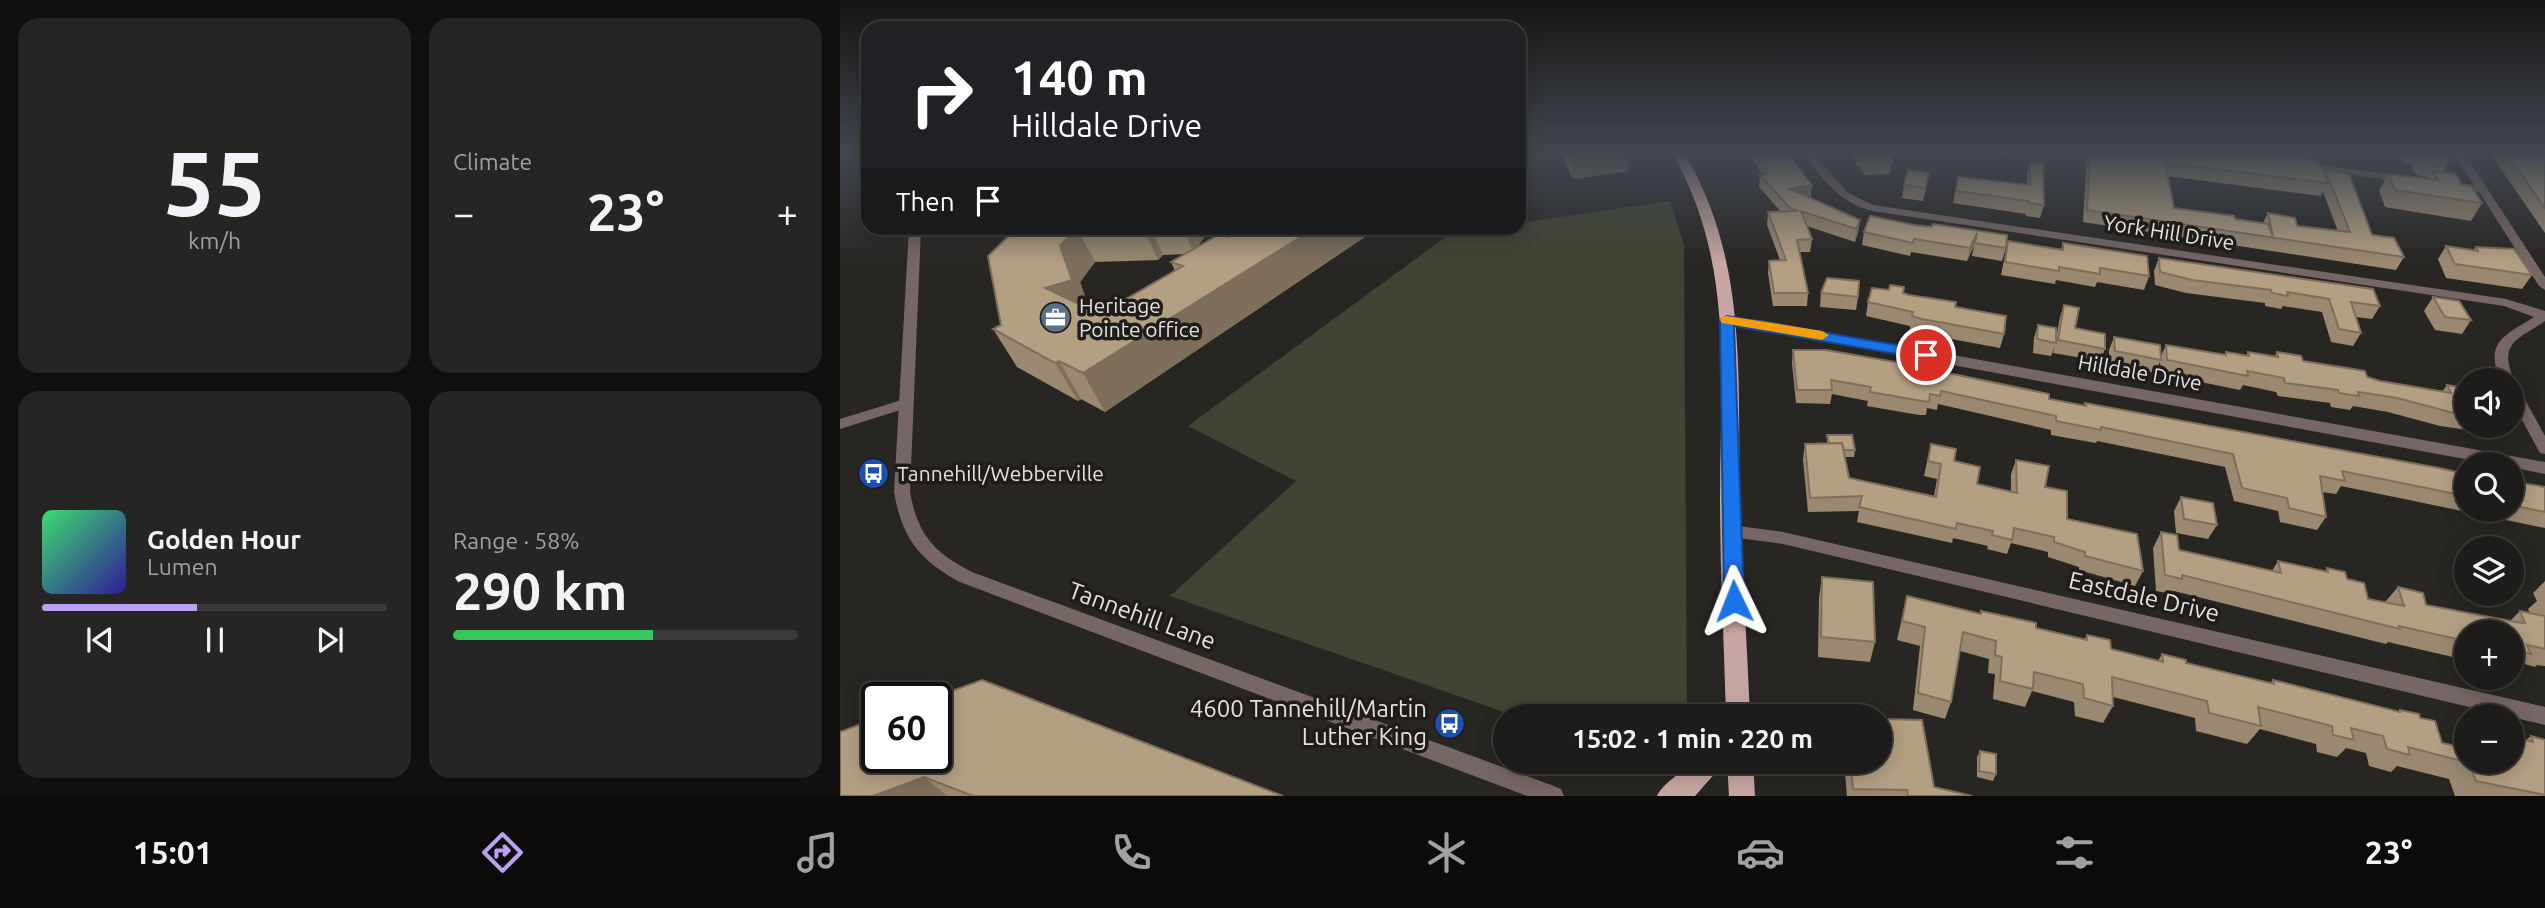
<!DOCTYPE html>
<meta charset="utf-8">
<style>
:root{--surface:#1e1c1a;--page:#262523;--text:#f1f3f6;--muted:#a1a1a2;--line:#3c3a39;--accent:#bca0f2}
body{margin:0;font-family:Ubuntu,sans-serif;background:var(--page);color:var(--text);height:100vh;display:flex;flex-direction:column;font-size:26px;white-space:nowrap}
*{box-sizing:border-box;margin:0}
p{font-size:23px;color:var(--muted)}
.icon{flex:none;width:38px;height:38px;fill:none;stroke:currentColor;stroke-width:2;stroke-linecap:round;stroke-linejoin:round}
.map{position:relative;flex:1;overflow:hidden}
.sheet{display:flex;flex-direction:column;gap:18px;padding:18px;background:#100f0e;width:840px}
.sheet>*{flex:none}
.top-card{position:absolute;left:21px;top:21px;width:665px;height:214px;border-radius:21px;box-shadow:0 4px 18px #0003,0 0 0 2px var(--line);background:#202124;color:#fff;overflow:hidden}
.controls{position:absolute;left:1614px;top:368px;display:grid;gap:14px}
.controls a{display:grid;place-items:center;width:70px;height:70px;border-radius:50%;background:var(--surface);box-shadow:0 4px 18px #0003,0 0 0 2px var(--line);font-size:35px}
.speed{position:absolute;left:21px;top:682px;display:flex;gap:14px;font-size:35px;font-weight:700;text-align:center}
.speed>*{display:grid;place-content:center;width:91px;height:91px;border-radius:50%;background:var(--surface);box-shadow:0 4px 18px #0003,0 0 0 2px var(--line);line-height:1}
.speed .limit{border:4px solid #111;border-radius:10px;background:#fff;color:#111}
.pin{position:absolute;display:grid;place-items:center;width:60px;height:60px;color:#fff;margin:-30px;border:4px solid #fff;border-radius:50%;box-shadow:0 2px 7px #0007}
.me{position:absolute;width:77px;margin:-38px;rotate:358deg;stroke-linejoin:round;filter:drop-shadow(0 0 5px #0008)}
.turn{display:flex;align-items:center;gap:24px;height:147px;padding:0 35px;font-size:32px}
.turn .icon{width:91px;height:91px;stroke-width:2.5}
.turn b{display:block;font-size:49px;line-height:60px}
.then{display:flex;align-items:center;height:66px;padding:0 35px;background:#0003;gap:14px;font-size:26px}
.big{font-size:52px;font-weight:700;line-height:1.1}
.sheet .tile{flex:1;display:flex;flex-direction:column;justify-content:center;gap:10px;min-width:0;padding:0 24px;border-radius:21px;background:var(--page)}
.sheet .dial{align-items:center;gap:0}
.dial b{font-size:91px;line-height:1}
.song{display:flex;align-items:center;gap:21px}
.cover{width:84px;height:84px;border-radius:10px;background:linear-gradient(135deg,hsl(140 70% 55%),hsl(250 70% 35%))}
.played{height:7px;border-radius:4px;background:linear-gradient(90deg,var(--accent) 45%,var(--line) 45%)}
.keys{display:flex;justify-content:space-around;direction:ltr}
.heat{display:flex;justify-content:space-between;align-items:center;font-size:38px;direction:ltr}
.charge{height:10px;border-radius:5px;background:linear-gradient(90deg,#34c759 58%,var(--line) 0)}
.sheet .tiles{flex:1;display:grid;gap:18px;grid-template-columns:repeat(2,1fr)}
.trip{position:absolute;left:653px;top:704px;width:399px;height:70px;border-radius:35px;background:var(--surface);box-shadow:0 4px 18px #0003,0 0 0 2px var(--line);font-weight:700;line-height:70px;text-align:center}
.dock{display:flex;height:112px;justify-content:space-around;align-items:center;background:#0c0b0a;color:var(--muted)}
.dock .icon{width:49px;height:49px}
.dock .selected{color:var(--accent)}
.dock b{font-size:32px;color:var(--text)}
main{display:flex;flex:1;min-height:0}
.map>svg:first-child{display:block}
</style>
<main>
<section class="sheet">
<div class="tiles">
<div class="tile dial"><b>55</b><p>km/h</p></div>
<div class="tile"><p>Climate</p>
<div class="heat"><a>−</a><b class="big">23°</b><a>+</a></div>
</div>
<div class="tile">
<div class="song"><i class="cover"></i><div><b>Golden Hour</b><p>Lumen</p></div></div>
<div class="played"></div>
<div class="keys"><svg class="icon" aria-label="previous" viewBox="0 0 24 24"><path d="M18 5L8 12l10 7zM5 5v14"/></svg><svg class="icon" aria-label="pause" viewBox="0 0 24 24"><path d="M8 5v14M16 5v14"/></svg><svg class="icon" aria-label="next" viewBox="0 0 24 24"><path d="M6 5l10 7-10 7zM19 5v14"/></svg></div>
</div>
<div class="tile"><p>Range · 58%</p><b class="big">290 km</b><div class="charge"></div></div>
</div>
</section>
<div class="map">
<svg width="1705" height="796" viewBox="0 0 1705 796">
<rect width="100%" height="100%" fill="#282623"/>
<!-- green -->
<path fill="#414432" d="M830,201L844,245L847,716H676L330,596L456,481L348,426L611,233L651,228H679V223Z"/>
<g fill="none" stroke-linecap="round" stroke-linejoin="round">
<!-- minor -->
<g fill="#766664" fill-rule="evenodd">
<path d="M963,153H973L1007,192L1033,205L1666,299L1705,311V321C1678,340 1658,342 1674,380L1672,383L1678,387L1705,436V454L1700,453L1671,400V380H1660C1644,341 1666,335 1694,317L1664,306L1032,211C1000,203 982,179 963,153Z"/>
<path d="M1614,153H1624L1705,277V290L1699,286L1639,192L1613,188L1608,185L1613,182L1634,185Z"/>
<path d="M1463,163L1565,176L1570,179L1565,182L1459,168V164Z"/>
<path d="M887,316L925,321L1705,462V474L1671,467V464H1652L883,323L881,320L883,317Z"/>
<path d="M65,399L72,404L70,407L0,429V419Z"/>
<path d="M891,525L943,532L1705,707V725L943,544L891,537L885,535L883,531L885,527Z"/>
</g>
<!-- tertiary -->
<path fill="#766664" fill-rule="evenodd" d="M69,228H81L70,492C78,535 93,552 132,572L714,786L721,789L724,796H687L120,582C79,560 62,538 54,492Z"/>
<!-- primary -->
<g fill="#c7a6a2" fill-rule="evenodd">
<path d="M832,153H844C909,261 897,378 900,498C902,571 907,643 910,716H886C884,643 880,570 880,497C880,376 895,262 832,153Z"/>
<path d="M852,761H881L878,770L855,796H817C822,784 842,773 852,761Z"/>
<path d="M887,761H913L915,796H889Z"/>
</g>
</g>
<!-- wall -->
<g fill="#9a8970" fill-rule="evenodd">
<path d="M724,153H787L788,171L733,179L724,160Z"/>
<path d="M908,153H947L971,197H969L1020,220L1018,232L1015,242L967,226L972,239L970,252H960L968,293L967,306H933L928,273L929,261L940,260L927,225L928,212H941L919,187L920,175H923Z"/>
<path d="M1012,153H1053L1050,174L1024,175L1020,166H1017Z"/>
<path d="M1145,153H1169V156Z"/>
<path d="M1247,153H1472L1468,160L1484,175L1486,171L1532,235L1564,257L1556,270L1243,222ZM1327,176L1481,196L1483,192L1498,231L1457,226L1428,213L1423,223L1395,219L1334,208Z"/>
<path d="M1558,153H1605L1610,160L1603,172L1622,185L1642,203L1631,221L1545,207L1539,191L1548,174L1588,179L1589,177L1576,175L1570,164H1564Z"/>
<path d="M1650,153H1701L1705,159V233Z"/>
<path d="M1190,163L1204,205L1200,218L1186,216V214L1113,203L1118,177L1187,185V175Z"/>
<path d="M1064,185H1087L1083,201L1062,198Z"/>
<path d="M1030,216L1166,248L1162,261L1132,256L1134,246L1127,261L1071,252L1070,256L1022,245L1024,232Z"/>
<path d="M177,228H370L358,246L387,237L538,228L265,412L241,399L238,401L177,367L153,329L161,325ZM345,254L331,262L335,271L260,314L249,309L240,282L255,262L318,260L323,255Z"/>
<path d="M1168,241L1221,249L1223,243L1309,276L1304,290L1257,282L1255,287L1216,280L1215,284L1161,275Z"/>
<path d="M1606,246L1633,250L1636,247L1692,275L1682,289L1606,278L1598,259Z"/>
<path d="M1319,258L1540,306L1532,319L1516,317L1521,333L1513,346L1491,342L1482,312L1443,306L1441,309L1425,306V303L1346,293L1315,285L1314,271Z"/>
<path d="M981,293L1018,297L1016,310L980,307Z"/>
<path d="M1063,293L1115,307L1164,334L1160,348L1079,333L1070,330V326L1026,316L1028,302Z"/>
<path d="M1593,297L1631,320L1622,334L1595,330L1584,311Z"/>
<path d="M1224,305L1235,328L1265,349L1260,361L1213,353L1215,346L1211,356L1193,353L1194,338L1198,325L1216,339L1220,317Z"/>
<path d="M1274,337L1321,356L1326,345L1384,355L1386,352L1406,356L1408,352L1435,356L1437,352L1463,361L1540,381L1602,392L1607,385L1626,388V425H1647L1642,432L1600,426L1548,412L1513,406L1510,410L1491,407L1490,403L1438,396L1436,392L1403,385L1400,390L1321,374L1320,362L1315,373L1269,365V350Z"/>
<path d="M953,350L1244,406L1245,403L1626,474V509H1671V483L1705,487V528L1501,486L1496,494L1482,492L1486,517L1477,530L1440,522L1438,511L1394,501L1385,467L1257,441L1256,443L1211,435V430L1098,404L1097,410L1087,408L1086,415H1079L1027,406L1028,401L992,394L990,404L956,403L952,363Z"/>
<path d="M987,435L1015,450L1014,457H1005L1009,478L1094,496L1097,479L1084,476L1091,444L1114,461L1137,484L1171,492V474L1176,460L1205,487L1227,519L1303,571L1295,586L1239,570V567L1208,557V552L1171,543L1167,554L1147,549L1148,546L1113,538L1112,543L1017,522L1019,511L968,512L963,459L965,444H987Z"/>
<path d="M1341,497L1377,525L1368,539L1336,533L1334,511Z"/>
<path d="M1321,532L1339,550L1432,571L1438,561L1485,572L1487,568L1507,579L1528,599L1545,602L1558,587L1586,605L1670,621L1680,611L1690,613L1688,609L1697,601L1693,593L1705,581V666L1697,665L1695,667L1681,663L1674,669L1671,668V632H1626V660L1548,642L1546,644L1334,591L1333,594L1316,591L1313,548Z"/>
<path d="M982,577L1035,642L1030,662L978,657L979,598Z"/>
<path d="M1067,596L1140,614L1141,611L1196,628L1244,640L1247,635L1271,649L1318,661L1322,654L1346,663L1430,683L1433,680L1558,712L1560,710L1580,718L1602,743L1671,761L1686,740L1691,736L1705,740V796H1615L1609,779L1557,766L1551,772L1529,766L1526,753L1506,748L1497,757L1477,752L1476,744L1420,729L1407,744L1356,731L1355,718L1273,697V706L1263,723L1235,716L1234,702L1192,691L1185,707L1153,699L1155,674L1148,673L1149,659L1120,651L1111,702L1105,719L1073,710L1080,646L1057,640Z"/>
<path d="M0,732L443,796H0Z"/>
<path d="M1140,751L1156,774L1153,781L1137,777V757Z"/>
<path d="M1004,761H1040L1094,787L1132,796H1007Z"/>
</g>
<!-- shaded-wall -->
<g fill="#7d6f5b">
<path d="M748,153H787L788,171L733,179L730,155Z"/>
<path d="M972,185L971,197L949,202L950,189Z"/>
<path d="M1020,220L1018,232L1015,242L1016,229Z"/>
<path d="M236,228H237L255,262L240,282L252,317L205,288L220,246Z"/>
<path d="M303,228H311L323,255L318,260Z"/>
<path d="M343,228H370L354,253Z"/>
<path d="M475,228H538L265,412L243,373Z"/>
<path d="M1137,233L1134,246L1127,261L1130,248Z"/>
<path d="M219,361L241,399L238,401L215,363Z"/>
<path d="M84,777L107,796H33Z"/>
</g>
<!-- building -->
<g fill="#b39f82" stroke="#7d6f5b" stroke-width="2">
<path d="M729,153H748L730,155Z"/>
<path d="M917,153H947L972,185L950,189L1020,220L1016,229L961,211L972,239L957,240L968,293H934L929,261L946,260L928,212L959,211L950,208L920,175L927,174L923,169H928Z"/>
<path d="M1018,153H1053L1052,162L1025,163L1021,154Z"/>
<path d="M1250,153H1412L1478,161L1488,183L1325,163L1334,208L1394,216L1395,219L1428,224L1433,237L1428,213L1455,218L1457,226L1510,232L1486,171L1509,174L1532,235L1554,238L1564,257L1247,210Z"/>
<path d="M1577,153H1605L1610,160L1600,159L1604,165L1583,163Z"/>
<path d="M1666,153H1701L1705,159V208Z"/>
<path d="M1190,163H1203L1204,205L1189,203V201L1116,191L1118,177L1190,185Z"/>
<path d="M1068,170L1089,173L1085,188L1064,185Z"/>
<path d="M1593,171L1615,173L1622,185L1631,186L1642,203L1555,190L1548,174L1598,180Z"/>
<path d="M1030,216L1074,225L1092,227L1093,224L1167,235L1166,248L1135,243L1137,233L1130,248L1074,239L1073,243L1024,232Z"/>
<path d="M177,228H236L220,246L232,280L205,288L260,314L343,266L331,262L380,234L387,237L403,228H475L243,373L219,361L215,363L153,329L161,325L148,256Z"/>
<path d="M1168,241L1223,250V243L1307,256L1309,276L1260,268V274L1219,267V271L1165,262Z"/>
<path d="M1606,246L1638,251L1636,247L1674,249L1692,275L1615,264Z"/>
<path d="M1319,258L1533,289L1540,306L1511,302L1521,333L1499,329L1489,299L1447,292L1448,296L1432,293L1431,290L1352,280L1320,272Z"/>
<path d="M987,278L1019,281L1018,297L981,293Z"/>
<path d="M1050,285L1064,287L1063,293L1069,295L1116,302L1115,307L1166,316L1164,334L1082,319L1072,316L1073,312L1028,302L1032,288L1049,290Z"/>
<path d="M1593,297L1619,301L1631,320L1605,317Z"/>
<path d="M1224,305L1239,308L1235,328L1265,334V349L1218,340Z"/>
<path d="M1198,325L1216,328V343L1197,339Z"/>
<path d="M1274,337L1320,345L1321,360L1275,351Z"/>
<path d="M1326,345L1386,355V352L1409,356L1408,352L1438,357L1437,352L1461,356L1463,361L1525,371L1527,377L1540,381L1611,393L1607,385L1626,388V414L1610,412L1557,398L1518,392L1519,396L1499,393L1498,390L1445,383L1444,378L1407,371L1408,376L1327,360Z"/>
<path d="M953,350H986L1055,362L1209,394V399L1246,406L1245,403L1599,468L1626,474V496L1502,471L1505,481L1480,476L1486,517L1449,508L1447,498L1402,488L1393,454L1261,427V430L1216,421V416L1101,391L1100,396L1090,394L1089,402L1082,401L1030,392L1031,387L991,380L992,390H957Z"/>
<path d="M987,435H1012L1015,450H1004L1002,443L989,444Z"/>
<path d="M1002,443L1009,478L1096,497L1101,464L1088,461L1091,444L1116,449L1114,461L1140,467L1137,484L1177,493L1176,460L1209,466L1205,487L1227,491V519L1297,534L1303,571L1245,556V552L1214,542V537L1174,528L1172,540L1152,535L1153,531L1117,523L1116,529L1019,507L1022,496L970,498L965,444Z"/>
<path d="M1675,482L1705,487V512L1671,505V483Z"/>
<path d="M1341,497L1373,503L1377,525L1344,519Z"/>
<path d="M1321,532L1337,535L1339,550L1441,573L1438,561L1488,572L1487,568L1505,572L1507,579L1524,583L1528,599L1564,606L1558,587L1583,593L1586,605L1676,622L1685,623L1680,611L1705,616V649L1687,645L1691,654L1671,649V632H1626V641L1559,626L1560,629L1342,575V579L1325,575Z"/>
<path d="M982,577L1033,582L1035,642L981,637Z"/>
<path d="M1067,596L1141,614V611L1196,623V628L1247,640V635L1270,640L1271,649L1323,662L1322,654L1346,660V663L1434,684L1433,680L1560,712V710L1579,714L1580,718L1595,721L1602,743L1626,748V761H1671V737L1693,742L1691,736L1705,740V795L1636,781L1629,763L1568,747L1570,755L1547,749L1543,736L1511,728L1514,740L1493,735L1492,726L1418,707L1421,726L1369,713L1367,701L1272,677L1273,706L1244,698L1243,684L1194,672L1193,689L1160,681L1162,657L1155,655L1156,641L1123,632L1111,702L1078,693L1085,627L1062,621Z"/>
<path d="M142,680L443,796H133L84,777L33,796H0V732L37,718V758H96V698H92Z"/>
<path d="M1040,719L1082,720L1094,787L1132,796H1068L1067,790L1013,789L1010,761H1040Z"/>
<path d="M1140,751L1156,754V774L1139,771Z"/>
</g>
<!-- sky -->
<linearGradient id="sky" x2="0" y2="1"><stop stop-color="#161513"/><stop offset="0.58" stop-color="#424750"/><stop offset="1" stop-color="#424750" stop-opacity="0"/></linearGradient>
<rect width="1705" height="264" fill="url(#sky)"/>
<!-- route -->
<path fill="#1a73e8" stroke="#114b97" stroke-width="2" d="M887,316L1086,350L1094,355L1086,359L894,326L904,601L901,607L894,610L887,607L884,601L880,320Z"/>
<!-- slow -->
<path fill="#f59e0b" d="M887,316L982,331L989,335L982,340L882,323L880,320L882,317Z"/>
<!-- icons -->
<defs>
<symbol id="office-disc" viewBox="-11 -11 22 22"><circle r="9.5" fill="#5c6f8a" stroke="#1f1c1a"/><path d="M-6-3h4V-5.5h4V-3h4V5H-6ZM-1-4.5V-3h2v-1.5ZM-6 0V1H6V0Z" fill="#fff"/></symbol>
<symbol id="bus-disc" viewBox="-11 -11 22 22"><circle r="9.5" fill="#1a4fb4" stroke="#1f1c1a"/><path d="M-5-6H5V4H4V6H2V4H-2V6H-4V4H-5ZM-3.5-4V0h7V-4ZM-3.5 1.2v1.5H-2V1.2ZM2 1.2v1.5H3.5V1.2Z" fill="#fff"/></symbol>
</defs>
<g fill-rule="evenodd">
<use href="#office-disc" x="198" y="300" width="35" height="35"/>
<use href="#bus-disc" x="16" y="456" width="35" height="35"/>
<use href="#bus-disc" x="592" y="706" width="35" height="35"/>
</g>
<g text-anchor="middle" stroke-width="7" stroke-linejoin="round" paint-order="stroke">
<!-- street labels -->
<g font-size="21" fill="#e4e2e0" stroke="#1f1c1a">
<text transform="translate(1329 233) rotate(9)" y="7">York Hill Drive</text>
<text transform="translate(1300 373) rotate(10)" y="7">Hilldale Drive</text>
</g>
<!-- poi labels -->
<g font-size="21" fill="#e4e2e0" stroke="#1f1c1a" text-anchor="start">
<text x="239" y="313">Heritage<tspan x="239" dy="24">Pointe office</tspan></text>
<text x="57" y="481">Tannehill/Webberville</text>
</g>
<!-- near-street labels -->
<g font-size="24" fill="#e4e2e0" stroke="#1f1c1a">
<text transform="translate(1304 597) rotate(13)" y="8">Eastdale Drive</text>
<text transform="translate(302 616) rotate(20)" y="8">Tannehill Lane</text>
</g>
<!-- near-poi labels -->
<g font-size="24" fill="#e4e2e0" stroke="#1f1c1a" text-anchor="end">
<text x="587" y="717">4600 Tannehill/Martin<tspan x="587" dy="28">Luther King</tspan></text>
</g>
</g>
</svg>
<div class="controls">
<a><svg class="icon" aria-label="sound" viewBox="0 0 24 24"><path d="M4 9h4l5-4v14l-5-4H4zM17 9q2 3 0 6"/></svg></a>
<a><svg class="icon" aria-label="search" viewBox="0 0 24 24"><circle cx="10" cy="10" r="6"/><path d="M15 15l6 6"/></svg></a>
<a><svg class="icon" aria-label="layers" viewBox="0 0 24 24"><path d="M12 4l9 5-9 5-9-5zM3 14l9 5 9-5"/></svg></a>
<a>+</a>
<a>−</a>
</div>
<div class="speed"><div class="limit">60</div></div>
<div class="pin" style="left:1086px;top:355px;background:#d93025"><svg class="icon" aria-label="arrive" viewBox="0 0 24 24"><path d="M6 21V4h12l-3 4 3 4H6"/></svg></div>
<svg class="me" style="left:894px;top:601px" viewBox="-20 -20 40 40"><path d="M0-17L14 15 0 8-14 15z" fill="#1a73e8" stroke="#fff" stroke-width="4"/></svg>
<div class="trip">15:02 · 1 min · 220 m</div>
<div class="top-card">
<div class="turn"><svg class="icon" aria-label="right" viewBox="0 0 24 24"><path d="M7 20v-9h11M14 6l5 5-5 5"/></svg><div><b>140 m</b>Hilldale Drive</div></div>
<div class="then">Then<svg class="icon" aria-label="arrive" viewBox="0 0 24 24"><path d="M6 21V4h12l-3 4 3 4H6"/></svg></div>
</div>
</div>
</main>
<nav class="dock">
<b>15:01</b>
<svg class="icon selected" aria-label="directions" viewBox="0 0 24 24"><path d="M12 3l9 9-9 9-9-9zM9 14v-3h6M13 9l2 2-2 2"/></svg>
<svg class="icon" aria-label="music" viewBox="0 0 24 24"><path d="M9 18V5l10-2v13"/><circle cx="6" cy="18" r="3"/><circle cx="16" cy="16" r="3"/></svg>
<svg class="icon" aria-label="phone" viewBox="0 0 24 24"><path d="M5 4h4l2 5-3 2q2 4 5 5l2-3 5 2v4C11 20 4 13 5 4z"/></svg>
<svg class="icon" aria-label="climate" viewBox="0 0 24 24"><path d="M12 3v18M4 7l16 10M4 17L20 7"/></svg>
<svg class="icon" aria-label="car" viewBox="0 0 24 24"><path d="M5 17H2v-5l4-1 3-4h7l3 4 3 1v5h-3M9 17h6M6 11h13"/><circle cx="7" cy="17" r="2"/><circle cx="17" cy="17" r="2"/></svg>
<svg class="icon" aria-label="filters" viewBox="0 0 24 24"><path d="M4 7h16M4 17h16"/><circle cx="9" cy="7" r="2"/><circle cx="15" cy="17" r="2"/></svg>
<b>23°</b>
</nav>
